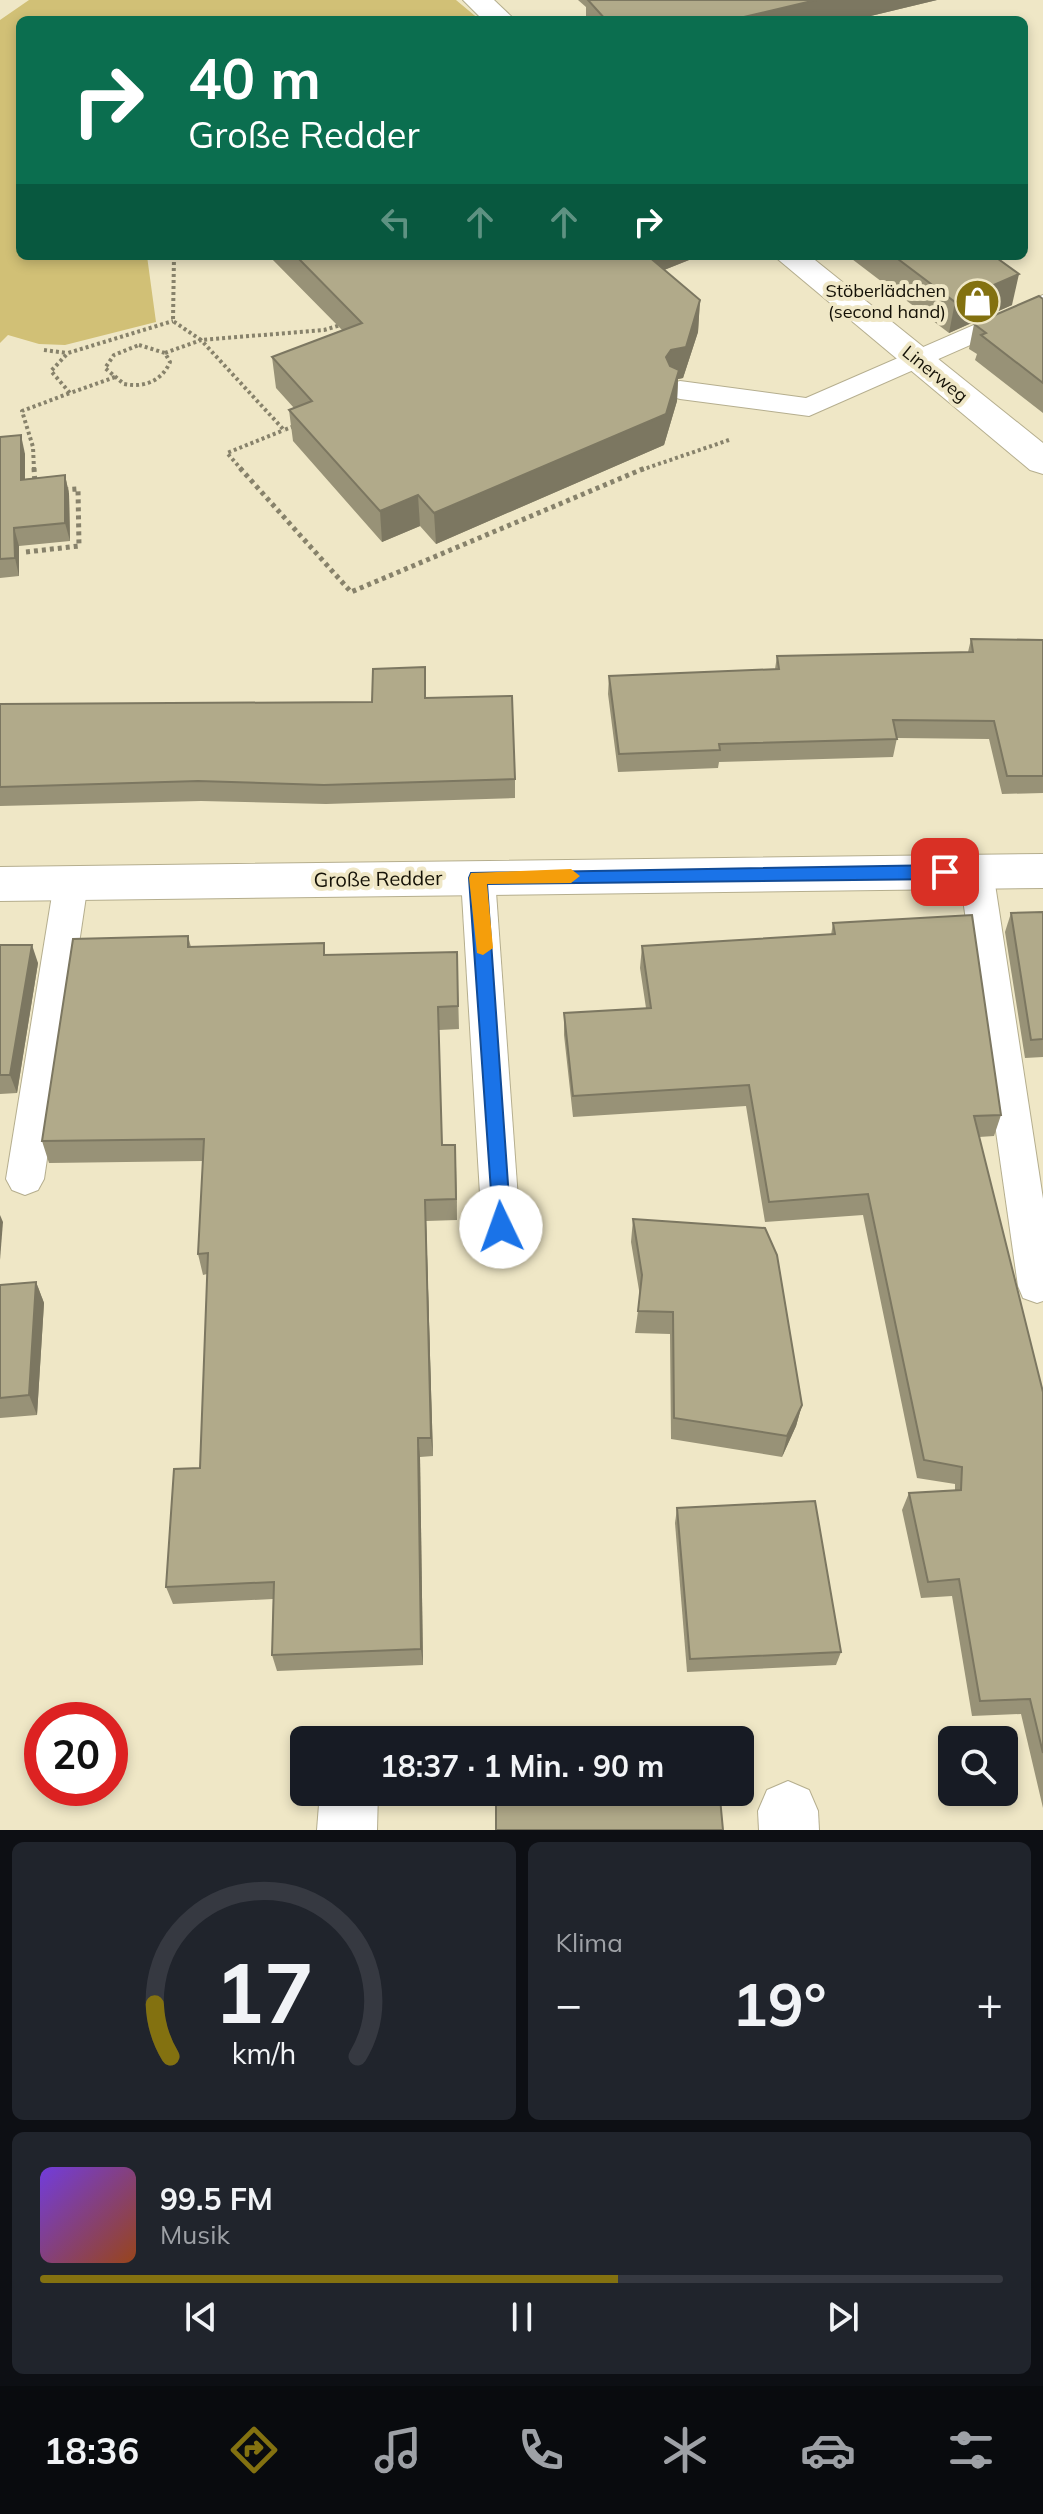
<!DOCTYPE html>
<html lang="de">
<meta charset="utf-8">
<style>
:root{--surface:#171b24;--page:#20242c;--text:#f1f3f6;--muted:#9ea1a6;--line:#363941;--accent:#837110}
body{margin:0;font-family:Mulish,sans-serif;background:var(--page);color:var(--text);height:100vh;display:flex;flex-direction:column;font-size:30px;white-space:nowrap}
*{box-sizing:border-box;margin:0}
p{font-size:26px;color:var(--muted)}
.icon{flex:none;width:44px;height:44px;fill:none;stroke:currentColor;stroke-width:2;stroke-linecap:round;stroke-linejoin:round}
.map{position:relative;height:1830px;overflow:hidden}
.details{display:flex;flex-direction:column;gap:12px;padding:12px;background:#0d0f14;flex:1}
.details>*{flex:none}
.hud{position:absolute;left:16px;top:16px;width:1012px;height:244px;border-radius:12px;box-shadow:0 4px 12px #0003;background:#0b6e4f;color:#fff;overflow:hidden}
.buttons{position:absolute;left:938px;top:1726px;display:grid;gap:16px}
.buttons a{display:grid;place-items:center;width:80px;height:80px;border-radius:12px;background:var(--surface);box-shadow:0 4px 12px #0003;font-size:40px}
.speed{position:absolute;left:24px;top:1702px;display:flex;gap:16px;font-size:40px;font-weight:700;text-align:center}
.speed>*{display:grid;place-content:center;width:104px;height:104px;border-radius:50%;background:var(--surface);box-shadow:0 4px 12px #0003;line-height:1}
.speed .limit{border:12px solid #d22;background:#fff;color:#111}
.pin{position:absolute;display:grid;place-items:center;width:68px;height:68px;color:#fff;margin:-34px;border-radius:16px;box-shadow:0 4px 12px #0006}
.me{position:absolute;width:88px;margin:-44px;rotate:357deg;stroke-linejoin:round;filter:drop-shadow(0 0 6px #0008)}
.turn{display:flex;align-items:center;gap:28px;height:168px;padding:0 40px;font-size:36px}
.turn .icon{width:104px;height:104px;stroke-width:2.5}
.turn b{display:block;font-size:56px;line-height:68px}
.lanes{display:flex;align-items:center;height:76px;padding:0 40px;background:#0003;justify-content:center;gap:40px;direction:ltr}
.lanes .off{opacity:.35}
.big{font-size:60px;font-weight:700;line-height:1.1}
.details .widget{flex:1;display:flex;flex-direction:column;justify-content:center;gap:12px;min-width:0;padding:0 28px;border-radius:12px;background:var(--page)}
.details .dial{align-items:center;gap:0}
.dial svg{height:208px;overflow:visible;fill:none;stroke:var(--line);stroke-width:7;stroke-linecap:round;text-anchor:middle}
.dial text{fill:var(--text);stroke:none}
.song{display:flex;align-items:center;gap:24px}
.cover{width:96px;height:96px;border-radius:12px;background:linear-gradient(135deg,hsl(260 70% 55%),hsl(20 70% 35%))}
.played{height:8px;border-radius:4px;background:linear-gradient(90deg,var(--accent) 60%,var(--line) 60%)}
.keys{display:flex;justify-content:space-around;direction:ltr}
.heat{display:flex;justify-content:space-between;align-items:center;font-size:44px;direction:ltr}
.details .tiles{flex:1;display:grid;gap:12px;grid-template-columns:1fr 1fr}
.widget:last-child{grid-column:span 2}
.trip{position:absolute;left:290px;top:1726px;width:464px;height:80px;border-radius:12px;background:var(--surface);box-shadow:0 4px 12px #0003;font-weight:700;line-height:80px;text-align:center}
.tabs{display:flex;height:128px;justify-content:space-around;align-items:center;background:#090b0e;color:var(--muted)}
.tabs .icon{width:56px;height:56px}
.tabs .current{color:var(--accent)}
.tabs b{font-size:36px;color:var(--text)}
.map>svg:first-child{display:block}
</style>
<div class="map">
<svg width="1043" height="1830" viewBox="0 0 1043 1830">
<rect width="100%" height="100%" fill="#efe7c6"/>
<!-- green -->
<path fill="#d1c076" d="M29,0H456L480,20H20V256H147L156,322L65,345L39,344L8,335L0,343V20Z"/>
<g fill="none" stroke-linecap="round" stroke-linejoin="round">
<defs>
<g id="lane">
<path d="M1043,295V313L809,416L680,399L670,396L666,390L670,384L680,381L806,398Z"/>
<path d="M976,858L988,862L993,871L1043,1199V1301L1037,1303L1023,1298L1018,1286L959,871L964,862Z"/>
<path d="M478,865L490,869L495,878L520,1227L514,1239L501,1244L488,1239L482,1227L461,878L466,869Z"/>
<path d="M71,870L83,874L88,883L44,1179L38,1190L25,1195L12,1190L6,1179L54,883L59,874Z"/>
</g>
<g id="street">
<path d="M463,0H494L515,20H483Z"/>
<path d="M774,256H810L1043,443V474L1030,470Z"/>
<path d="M788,1781L809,1790L818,1811L819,1830H759L758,1811L767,1790Z"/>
<path d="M320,1792H378L377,1830H317Z"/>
</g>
<path id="secondary" d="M1043,854V888L0,901V867Z"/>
</defs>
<!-- lane casing -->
<use href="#lane" stroke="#b5ae8e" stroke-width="2"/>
<!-- street casing -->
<use href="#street" stroke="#b5ae8e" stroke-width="2"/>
<!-- secondary casing -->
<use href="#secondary" stroke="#b5ae8e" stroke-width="2"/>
<!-- path-far1 -->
<g stroke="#87826b" stroke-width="4" stroke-dasharray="3 3" stroke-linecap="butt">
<path d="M174,256L173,321L201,340L324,330L344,324"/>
<path d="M139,345L165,353L170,362C162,381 144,388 124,384L105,368L114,355Z"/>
<path d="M44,350L67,353"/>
<path d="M165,353L201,340L284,430L297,425"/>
<path d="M115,377L70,393L51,371L68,353L173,321"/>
<path d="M34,470L33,447L22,411L70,393"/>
<path d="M242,470L227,453L284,430"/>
<path d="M641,470L729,440"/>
</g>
<!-- path -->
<g stroke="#87826b" stroke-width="5" stroke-dasharray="4 4" stroke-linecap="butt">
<path d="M34,468L35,485"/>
<path d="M240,468L351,592L645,468"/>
<path d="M26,552L79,546L78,489L62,490"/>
</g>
<!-- lane -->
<use href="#lane" fill="#fff" fill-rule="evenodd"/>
<!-- street -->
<use href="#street" fill="#fff" fill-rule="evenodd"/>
<!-- secondary -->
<use href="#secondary" fill="#fff" fill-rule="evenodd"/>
</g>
<!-- wall -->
<g fill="#989277">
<path d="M578,0H937L854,20H586V7Z"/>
<path d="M269,256H699L664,270L700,300L698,332L683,378L678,379L677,401L664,445L436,544L420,526L382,542L293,441L289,410L294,408L276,388L272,357L342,330Z"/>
<path d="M848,256H994L1012,305L949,333Z"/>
<path d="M1043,299V413L975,360L977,354L969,349L974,324Z"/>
<path d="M0,437L25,454V479L65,475L69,494L70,541L19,546V576L0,578Z"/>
<path d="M971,639L1043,640V793L1002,794L989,739L897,738L893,757L719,762L718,768L618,772L608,694L609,676L775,669L777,656L968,652Z"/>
<path d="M426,698L515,779V798L326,804L201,801L0,806V704L372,702Z"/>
<path d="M1043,912V1057L1025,1058L1005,932L1011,913Z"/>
<path d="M833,923L1001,1115L994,1136L979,1137L1043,1392V1808L1021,1714L972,1716L952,1596L921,1598L902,1510L909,1493L955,1490V1484L917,1478L863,1215L765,1222L746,1106L573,1117L564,1035V1013L646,1008L640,968L642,946L831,935Z"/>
<path d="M188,936L191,947L324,943L325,955L457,952L459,1029L439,1030L442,1145H455L457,1220L426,1221L433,1456L420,1457L423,1665L277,1671L272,1655L273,1599L173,1604L166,1587L200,1468L207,1274L203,1275L198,1254L203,1161L49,1163L42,1141Z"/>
<path d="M0,945L38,963L17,1093L0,1094Z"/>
<path d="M633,1219L802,1405L796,1426L782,1457L671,1439L670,1334L635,1333L640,1296L631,1242Z"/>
<path d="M36,1282L44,1303L37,1415L0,1418V1285Z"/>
<path d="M677,1508L841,1652L836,1665L687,1672L675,1523Z"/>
</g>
<!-- shaded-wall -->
<g fill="#7c7761">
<path d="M816,0H937L854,20H731Z"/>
<path d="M640,256H699L639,280Z"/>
<path d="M1019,274L1012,305L949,333L955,302Z"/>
<path d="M700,300L698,332L683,378L678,379L677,401L664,445L436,544L434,513L666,357Z"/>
<path d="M21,435L25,454V498L21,480Z"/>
<path d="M65,475L69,494L70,541L65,523Z"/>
<path d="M418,495L420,526L382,542L380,511Z"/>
<path d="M14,528L19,546V576L15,558Z"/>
<path d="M32,945L38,963L17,1093L10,1075Z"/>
<path d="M455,1145L456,1166L457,1220L456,1199Z"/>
<path d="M425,1200L426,1221L433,1456L431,1438Z"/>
<path d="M0,1215L3,1222L0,1260Z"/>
<path d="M36,1282L44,1303L37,1415L29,1395Z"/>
<path d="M802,1405L796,1426L782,1457L787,1436Z"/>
<path d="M418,1438L420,1457L423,1665L421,1649Z"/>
</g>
<!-- building -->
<g fill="#b1aa8a" stroke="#7c7761" stroke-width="2">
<path d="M588,0H816L731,20H606Z"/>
<path d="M296,256H648L700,300L686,347L671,350L666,357L670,366L679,370L666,414L434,513L418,495L380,511L289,410L312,401L272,357L362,323Z"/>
<path d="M894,256H994L1019,274L955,302Z"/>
<path d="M1039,296L1043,299V383L981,335L986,333L974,324Z"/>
<path d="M21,435V480L65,475V523L14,528L15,558L0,559V437Z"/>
<path d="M971,639L1043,640V776H1007L994,721L893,720L897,739L719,744L720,750L619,754L609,676L779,669L777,656L973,652Z"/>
<path d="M425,667V698L512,696L515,779L324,785L198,781L0,787V704L372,702L373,669Z"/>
<path d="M1043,912V1039L1031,1040L1011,913Z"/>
<path d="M972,915L1001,1115L974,1116L1043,1392V1753L1030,1699L980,1701L959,1579L928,1582L909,1493L961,1490L962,1467L924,1460L868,1194L769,1202L749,1085L573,1096L564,1013L651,1008L642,946L835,934L833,923Z"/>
<path d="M188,936V947L324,943V955L457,952L458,1006L438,1007L442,1145H455L456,1199L425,1200L431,1438H418L421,1649L272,1655L274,1582L166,1587L174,1469L200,1468L208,1253L198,1254L204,1139L42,1141L73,939Z"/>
<path d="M0,945H32L10,1075H0Z"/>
<path d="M633,1219L765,1228L777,1255L802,1405L787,1436L674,1418L673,1312L638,1311L642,1275Z"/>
<path d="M36,1282L29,1395L0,1398V1285Z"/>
<path d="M815,1501L841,1652L690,1659L677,1508Z"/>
<path d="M720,1798L723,1830H496V1802Z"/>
</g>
<!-- route -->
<path fill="#1a73e8" stroke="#114b97" stroke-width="2" d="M945,865L954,872L945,879L487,884L511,1227L508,1234H494L469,878L471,873Z"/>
<!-- slow -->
<path fill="#f59e0b" d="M571,869L580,876L571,883L487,884L493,948L483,955L477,953L469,878L471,873Z"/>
<!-- icons -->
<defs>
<symbol id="shop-disc" viewBox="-11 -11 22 22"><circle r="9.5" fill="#837110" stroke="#efe7c6"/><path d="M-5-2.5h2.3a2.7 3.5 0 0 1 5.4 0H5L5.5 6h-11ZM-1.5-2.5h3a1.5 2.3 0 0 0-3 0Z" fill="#fff"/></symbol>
</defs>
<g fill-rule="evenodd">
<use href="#shop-disc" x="952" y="276" width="51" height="51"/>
</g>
<g text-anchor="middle" stroke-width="8" stroke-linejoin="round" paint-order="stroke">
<!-- far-poi labels -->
<g font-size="18" fill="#141106" stroke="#efe7c6" text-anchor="end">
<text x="946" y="297">Stöberlädchen<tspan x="946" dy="21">(second hand)</tspan></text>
</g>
<!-- far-street labels -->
<g font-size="18" fill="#141106" stroke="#efe7c6">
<text transform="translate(935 374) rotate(39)" y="6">Linerweg</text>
</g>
<!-- street labels -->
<g font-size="20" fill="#141106" stroke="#efe7c6">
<text transform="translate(378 879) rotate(-1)" y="7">Große Redder</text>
</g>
</g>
</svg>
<div class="buttons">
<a><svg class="icon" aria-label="search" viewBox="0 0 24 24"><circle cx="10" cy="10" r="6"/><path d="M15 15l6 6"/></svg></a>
</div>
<div class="speed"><div class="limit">20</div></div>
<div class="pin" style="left:945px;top:872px;background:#d93025"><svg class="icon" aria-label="arrive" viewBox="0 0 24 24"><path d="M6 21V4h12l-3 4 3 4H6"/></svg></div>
<svg class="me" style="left:501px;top:1227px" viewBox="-20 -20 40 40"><circle r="19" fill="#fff"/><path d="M0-13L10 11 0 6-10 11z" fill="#1a73e8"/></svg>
<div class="trip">18:37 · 1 Min. · 90 m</div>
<div class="hud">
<div class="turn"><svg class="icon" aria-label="right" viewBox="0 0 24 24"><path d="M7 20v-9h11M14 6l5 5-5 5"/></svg><div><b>40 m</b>Große Redder</div></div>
<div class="lanes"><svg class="icon off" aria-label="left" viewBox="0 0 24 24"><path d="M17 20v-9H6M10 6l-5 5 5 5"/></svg><svg class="icon off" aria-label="ahead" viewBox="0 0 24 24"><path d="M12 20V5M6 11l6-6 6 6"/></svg><svg class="icon off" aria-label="ahead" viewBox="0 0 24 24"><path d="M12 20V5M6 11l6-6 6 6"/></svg><svg class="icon" aria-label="right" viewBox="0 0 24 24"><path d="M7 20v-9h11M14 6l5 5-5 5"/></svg></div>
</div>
</div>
<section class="details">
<div class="tiles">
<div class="widget dial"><svg viewBox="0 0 100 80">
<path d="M14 69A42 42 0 1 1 86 69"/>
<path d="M14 69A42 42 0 0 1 8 49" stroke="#837110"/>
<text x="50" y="56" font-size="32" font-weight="700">17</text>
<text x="50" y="72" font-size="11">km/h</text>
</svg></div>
<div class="widget"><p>Klima</p>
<div class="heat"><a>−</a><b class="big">19°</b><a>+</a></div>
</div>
<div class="widget">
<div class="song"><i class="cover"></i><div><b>99.5 FM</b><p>Musik</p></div></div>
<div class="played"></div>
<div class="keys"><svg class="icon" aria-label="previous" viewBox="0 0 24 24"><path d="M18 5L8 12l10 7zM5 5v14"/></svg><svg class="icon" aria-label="pause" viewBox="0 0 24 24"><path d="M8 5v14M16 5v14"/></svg><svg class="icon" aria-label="next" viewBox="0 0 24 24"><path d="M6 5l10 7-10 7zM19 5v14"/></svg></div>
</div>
</div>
</section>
<nav class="tabs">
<b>18:36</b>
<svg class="icon current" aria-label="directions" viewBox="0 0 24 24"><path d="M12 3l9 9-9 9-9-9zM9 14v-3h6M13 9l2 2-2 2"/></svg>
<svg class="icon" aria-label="music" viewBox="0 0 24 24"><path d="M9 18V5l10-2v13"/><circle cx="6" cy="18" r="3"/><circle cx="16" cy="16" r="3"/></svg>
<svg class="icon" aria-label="phone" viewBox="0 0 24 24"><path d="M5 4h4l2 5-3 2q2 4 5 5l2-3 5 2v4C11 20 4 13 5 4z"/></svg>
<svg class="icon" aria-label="climate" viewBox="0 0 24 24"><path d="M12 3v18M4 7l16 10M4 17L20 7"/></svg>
<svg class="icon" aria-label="car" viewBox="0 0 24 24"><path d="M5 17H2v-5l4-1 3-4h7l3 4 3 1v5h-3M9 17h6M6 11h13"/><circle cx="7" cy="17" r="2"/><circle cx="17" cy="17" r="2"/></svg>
<svg class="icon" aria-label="filters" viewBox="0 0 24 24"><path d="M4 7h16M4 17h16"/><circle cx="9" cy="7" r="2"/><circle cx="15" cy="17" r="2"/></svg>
</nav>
